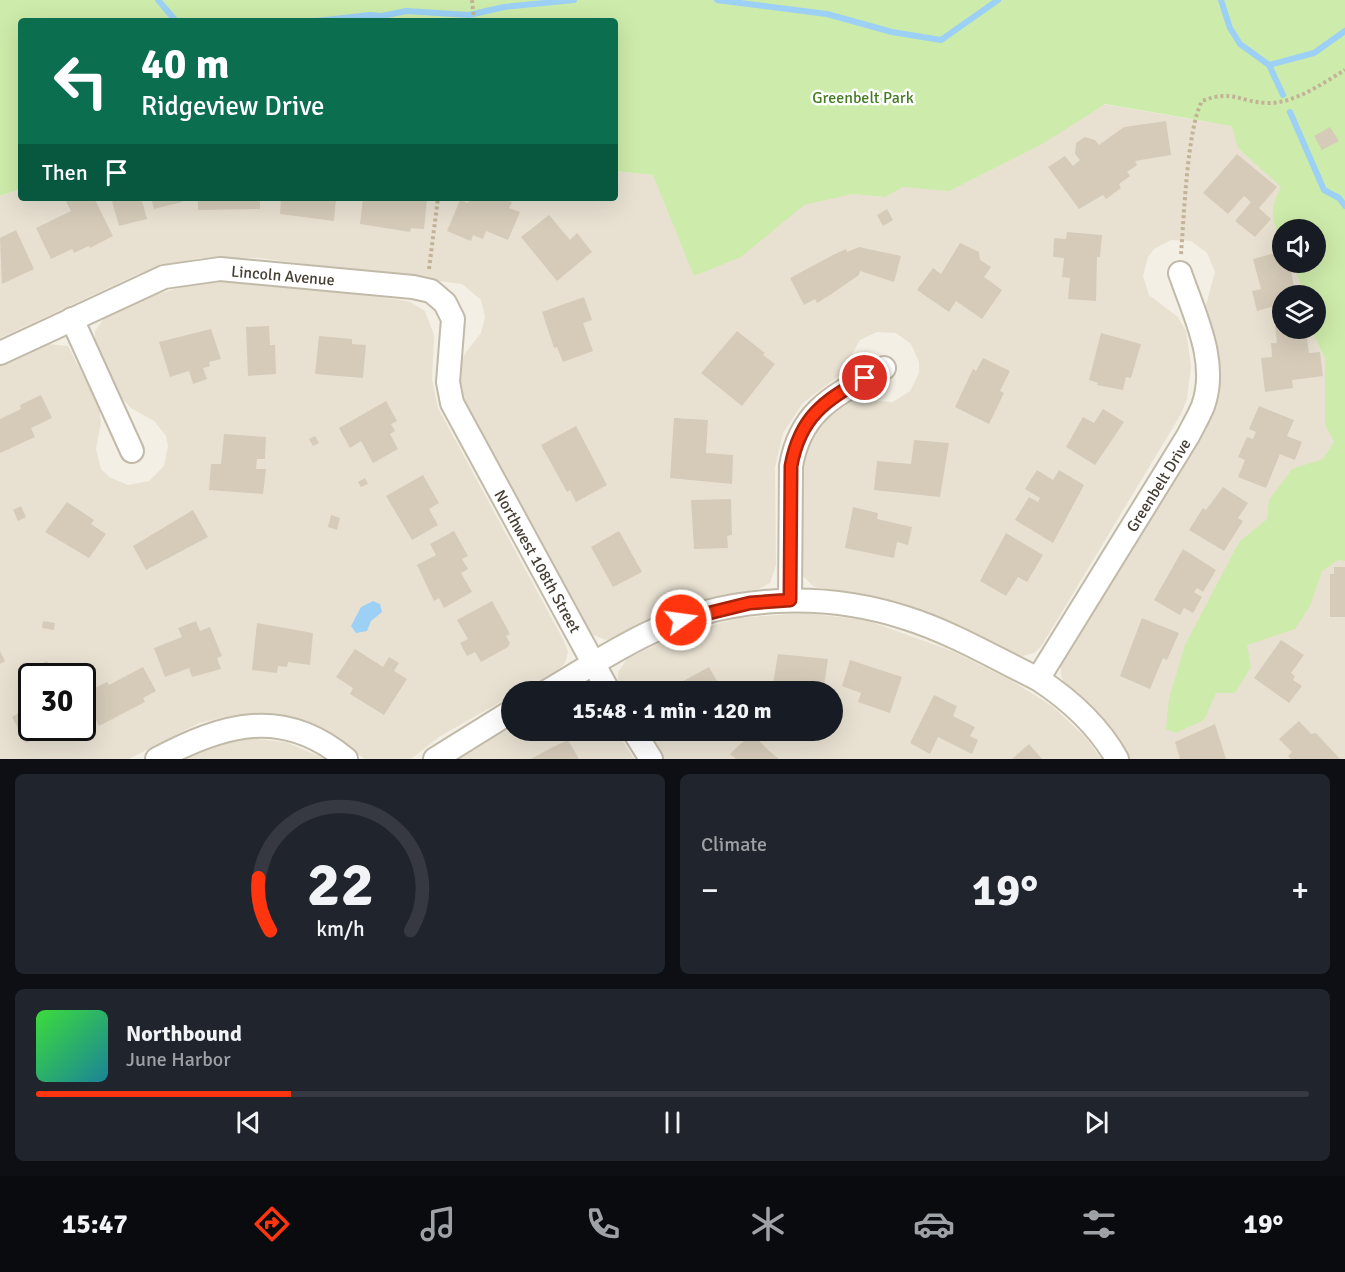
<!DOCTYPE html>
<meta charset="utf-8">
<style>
:root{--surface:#171b24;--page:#20242c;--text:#f1f3f6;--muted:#9ea1a6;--line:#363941;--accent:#ff3510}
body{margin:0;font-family:Signika,sans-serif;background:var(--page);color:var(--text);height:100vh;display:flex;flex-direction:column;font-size:22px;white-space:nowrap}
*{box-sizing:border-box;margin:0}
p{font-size:20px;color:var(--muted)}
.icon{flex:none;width:33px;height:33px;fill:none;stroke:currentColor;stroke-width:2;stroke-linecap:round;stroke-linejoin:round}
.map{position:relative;height:759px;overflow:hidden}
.details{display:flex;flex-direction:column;gap:15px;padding:15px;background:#0d0f14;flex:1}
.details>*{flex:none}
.banner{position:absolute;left:18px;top:18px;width:600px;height:183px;border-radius:6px;box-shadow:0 6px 24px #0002;background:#0b6e4f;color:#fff;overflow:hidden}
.buttons{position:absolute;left:1272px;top:219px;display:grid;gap:12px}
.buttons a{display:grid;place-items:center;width:54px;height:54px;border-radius:50%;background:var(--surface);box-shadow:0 6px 24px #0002;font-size:30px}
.speed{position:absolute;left:18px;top:663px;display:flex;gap:12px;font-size:30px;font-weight:700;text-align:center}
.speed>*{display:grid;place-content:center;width:78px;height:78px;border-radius:50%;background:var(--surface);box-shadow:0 6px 24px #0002;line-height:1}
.speed .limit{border:3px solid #111;border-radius:9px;background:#fff;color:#111}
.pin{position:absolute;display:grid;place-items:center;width:51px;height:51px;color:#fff;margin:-26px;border:3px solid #fff;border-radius:50%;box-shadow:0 2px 6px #0007}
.me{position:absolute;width:66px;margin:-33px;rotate:76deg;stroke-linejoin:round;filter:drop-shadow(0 0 4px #0008)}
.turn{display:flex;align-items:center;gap:21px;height:126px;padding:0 24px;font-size:27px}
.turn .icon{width:78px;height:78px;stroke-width:2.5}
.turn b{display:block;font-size:42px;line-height:51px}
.then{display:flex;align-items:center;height:57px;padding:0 24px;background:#0003;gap:12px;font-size:22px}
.big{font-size:45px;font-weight:700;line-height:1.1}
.details .widget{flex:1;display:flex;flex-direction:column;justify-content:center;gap:9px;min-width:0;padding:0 21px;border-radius:9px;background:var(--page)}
.details .dial{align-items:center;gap:0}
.dial svg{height:156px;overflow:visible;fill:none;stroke:var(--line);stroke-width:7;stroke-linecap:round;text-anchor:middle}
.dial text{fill:var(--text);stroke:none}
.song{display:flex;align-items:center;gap:18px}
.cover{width:72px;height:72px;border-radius:9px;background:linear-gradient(135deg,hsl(120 70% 55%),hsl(190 70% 35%))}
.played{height:6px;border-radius:3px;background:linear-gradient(90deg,var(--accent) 20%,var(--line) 20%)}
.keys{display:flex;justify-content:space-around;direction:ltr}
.heat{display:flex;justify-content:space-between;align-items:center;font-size:33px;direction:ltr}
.details .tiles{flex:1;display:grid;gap:15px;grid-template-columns:1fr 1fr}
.widget:last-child{grid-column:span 2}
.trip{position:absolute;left:501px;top:681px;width:342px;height:60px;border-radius:30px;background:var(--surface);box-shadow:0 6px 24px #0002;font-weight:700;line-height:60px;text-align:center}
.tabs{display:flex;height:96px;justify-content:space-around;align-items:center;background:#090b0e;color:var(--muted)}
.tabs .icon{width:42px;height:42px}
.tabs .active{color:var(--accent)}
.tabs b{font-size:27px;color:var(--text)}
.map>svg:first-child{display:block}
</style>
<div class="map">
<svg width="1345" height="759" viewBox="0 0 1345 759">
<rect width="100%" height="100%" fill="#f3efe4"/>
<!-- residential -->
<g fill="#e8e1d2" fill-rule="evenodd">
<path d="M1068,98L1207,122L1345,102V759H1130L1119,741L1064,683L1061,675V663L1195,441L1206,305L1215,272L1207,253L1191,241L1171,240L1154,249L1148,257L1143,276L1149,295L1178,317L1186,331L1191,366L1187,399L1181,414L1042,645L1034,653L1023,656L1012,654L914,609L869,596L814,587L802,575L799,567V477L808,436L841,404L856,400L893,402L910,391L919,373V362L911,344L896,333L877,332L860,340L840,375L803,403L783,433L775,467L776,565L770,583L759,589L725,595L669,612L619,637L606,640L589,633L460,395L458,367L466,352L481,333L485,317L481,300L462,284L259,258H199L138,274L0,338V196L21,189V198H615V171L884,197ZM1282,230H1316V262H1282ZM1282,296H1316V328H1282Z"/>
<path d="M222,281H249L401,300L410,302L425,311L434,335L432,379L438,408L564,641L568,652L565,663L556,672L520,691L512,692L511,696L439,737L411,759H365L321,729L301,721L260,714H239L199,723L129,759H0V365L48,344L68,346L99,407L101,423L96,449L101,469L109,477L128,485L149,481L164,466L168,446L166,436L154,421L131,408L121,397L95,343V331L105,317L142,299L194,283ZM32,676H82V728H32Z"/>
<path d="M803,613L866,620L952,651L1012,681L1052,706L1086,738L1101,759H664L645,731L832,730V692H621L618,684V672L627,659L676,635L739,618Z"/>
<path d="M511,723L512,730L616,731L634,759H451Z"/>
<path d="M246,738L286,742L325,759H179L225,741Z"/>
</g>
<!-- green -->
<path fill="#cdebaa" d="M0,0H1345V561L1338,560L1322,571L1310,606L1295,629L1247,645L1251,667L1235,693H1216L1204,720L1176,733L1166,729L1169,699L1185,645L1239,542L1267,519L1269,500L1292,469L1323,459L1334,442L1325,424V358L1311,329L1316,328V296L1305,295L1292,263L1316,262V230H1282V242C1271,219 1269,210 1281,187L1238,148L1232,126L1105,104L1044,143L949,191L903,187L885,197L852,194L804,205L741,257L694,276L653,175L615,171V21H21V189L0,196Z"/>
<!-- water -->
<path fill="#9cd0f5" d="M373,601L380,604L382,612L371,621L367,631L356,633L351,626L361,607Z"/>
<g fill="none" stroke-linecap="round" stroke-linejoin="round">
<!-- stream -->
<g stroke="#9cd0f5" stroke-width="6">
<path d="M158,0L176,21"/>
<path d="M717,0L827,14L892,32L941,40L998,0"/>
<path d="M1221,0L1230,28L1240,44L1269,65L1283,95"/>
<path d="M316,21L370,15L382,16L406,11L469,15L504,7L574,0"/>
<path d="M1269,65L1314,53L1345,31"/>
<path d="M1290,112L1324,190L1339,198L1345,206"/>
</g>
</g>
<!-- building -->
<g fill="#d6cbb9">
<path d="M1166,121L1171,155L1135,161L1137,165L1127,172L1130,176L1119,184L1121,188L1106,199L1103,195L1079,209L1048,167L1065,156L1073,166L1080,160L1075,154L1076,143L1085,137L1095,140L1099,145L1124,127Z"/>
<path d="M1330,127L1339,141L1322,150L1314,136Z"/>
<path d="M1237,154L1277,187L1259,208L1271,219L1255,237L1235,221L1251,202L1244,196L1228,214L1203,193Z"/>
<path d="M94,198L113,236L90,248L89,246L74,253L72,249L51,259L36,228L71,211L65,199Z"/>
<path d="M111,198H151L142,201L147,219L119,226Z"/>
<path d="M151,198H181L182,202L154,209Z"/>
<path d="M198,198H260V209L198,210Z"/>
<path d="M281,198H336L334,221L280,214Z"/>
<path d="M363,198L427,200L424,229L411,228L410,232L360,224Z"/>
<path d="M470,198H501L512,202L509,208L520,212L508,240L486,231L483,239L473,235L471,241L447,231L460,200L468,203Z"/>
<path d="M887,209L893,220L883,226L877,215Z"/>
<path d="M549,215L570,240L577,233L592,252L557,281L521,237Z"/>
<path d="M16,230L34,269L2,284L0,238Z"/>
<path d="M1067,232L1102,235L1100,257H1097L1096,301L1068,299L1070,278L1062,277L1064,258L1053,257L1054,238L1066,239Z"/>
<path d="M960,243L979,252L980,260L991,267L984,277L1002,290L982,319L956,301L949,312L917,290L933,268L941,274Z"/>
<path d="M859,247L901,256L894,282L860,271L859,275L830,295L817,303L815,299L804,305L790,278L833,255L846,249L847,252Z"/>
<path d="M1282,251V262H1286L1288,268H1291L1295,296H1282V304L1257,311L1252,291L1261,289L1253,259Z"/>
<path d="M584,297L592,320L583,323L593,351L563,362L557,347L554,348L542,312Z"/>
<path d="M1282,325V328H1306L1309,353L1320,352L1323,376L1292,380L1293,388L1265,392L1261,358L1272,357L1271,343H1277L1275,326Z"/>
<path d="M269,326L270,345H275L276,374L248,376L246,327Z"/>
<path d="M211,329L221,359L209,362L210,366L203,368L207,379L193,384L189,371L170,377L159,342Z"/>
<path d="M737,331L765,353L763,355L775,364L742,406L701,373Z"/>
<path d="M1101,333L1141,344L1131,378L1126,377L1123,390L1097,385L1098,383L1089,380Z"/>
<path d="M319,336L352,339V344L366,345L363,378L315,374Z"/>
<path d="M983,358L1010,371L1000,391L1004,393L989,424L955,407L973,369L976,371Z"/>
<path d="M41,395L52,418L31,428L35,437L0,453V419L21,409L20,405Z"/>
<path d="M386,401L397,421L391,424L395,431L390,434L398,449L373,463L361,441L350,448L339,428Z"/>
<path d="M1259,406L1294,420L1287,436L1302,442L1295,460L1280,454L1266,488L1238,477L1245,460L1238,457L1247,437L1253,439L1256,432L1249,429Z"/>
<path d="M1103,409L1124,422L1095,465L1066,447L1083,417L1094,423Z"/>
<path d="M674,418L708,420L706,453L733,455L732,484L670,478Z"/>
<path d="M576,426L607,485L576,502L570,490L567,492L541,445Z"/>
<path d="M224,434L266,437L265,459H257L256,469H266L263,494L209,490L211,464H221Z"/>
<path d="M315,436L319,443L313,446L309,439Z"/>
<path d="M914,440L949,443L940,497L874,490L877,461L911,464Z"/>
<path d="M1037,470L1053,480L1059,470L1084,485L1053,543L1015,520L1029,497L1038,502L1040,498L1025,489Z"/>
<path d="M423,475L439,503L429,509L438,525L412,540L386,496Z"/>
<path d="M365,478L368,484L361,487L358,482Z"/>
<path d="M1223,487L1248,503L1238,518L1243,521L1224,551L1189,530L1203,508L1206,510Z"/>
<path d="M731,499L732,535L727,536L728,548L694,549L691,500Z"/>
<path d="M67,502L94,520L91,524L106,534L89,558L45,532Z"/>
<path d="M21,506L26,517L18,521L13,510Z"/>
<path d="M853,507L878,513L877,519L912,527L908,545L897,542L894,558L845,548Z"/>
<path d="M193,510L208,537L146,570L133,546Z"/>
<path d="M331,515L340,518L337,530L328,527Z"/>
<path d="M454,531L468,556L462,559L468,569L461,573L472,592L444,608L439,598L434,601L417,565L436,555L430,544Z"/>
<path d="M619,531L642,572L613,587L591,547Z"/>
<path d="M1006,533L1043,555L1027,582L1018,577L1006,596L980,581Z"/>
<path d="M1183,549L1216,570L1203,592L1197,588L1194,592L1202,597L1193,613L1184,608L1180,615L1154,600Z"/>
<path d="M1334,567H1345V617H1330V574H1334Z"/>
<path d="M492,601L510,634L506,636L510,643L508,647L481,662L475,652L467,656L460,643L468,639L457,620Z"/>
<path d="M1142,618L1179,633L1167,660L1163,658L1150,689L1120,676Z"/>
<path d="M43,621L55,623L54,630L42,628Z"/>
<path d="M196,621L200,631L210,627L222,656L217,658L221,669L192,677L189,668L165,677L154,648L182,637L178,628Z"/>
<path d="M257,623L313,633L310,665L288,662L287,667L278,666L277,673L252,670Z"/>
<path d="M1281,640L1304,655L1291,673L1295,676L1293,680L1302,686L1289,703L1254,678Z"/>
<path d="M355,649L383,667L389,657L399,663L394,671L407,679L384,715L350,694L353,688L336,677Z"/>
<path d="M0,651L5,661L0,664Z"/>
<path d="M778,654L828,659L823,692H799L773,684Z"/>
<path d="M850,660L902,677L890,713L858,702L861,693L842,686Z"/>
<path d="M47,661L51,668L43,672L39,665Z"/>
<path d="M143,667L156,691L143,698L145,702L99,726L82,694L107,682L109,685Z"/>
<path d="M709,667L722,690L677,692L674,686Z"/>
<path d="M934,695L957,706L953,716L975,727L970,736L978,740L972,754L938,737L930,754L910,743Z"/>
<path d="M32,706V728H78L56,740L50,730L26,743L12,717Z"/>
<path d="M1299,721L1311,734L1316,733L1340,759H1291L1288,756L1292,752L1279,739Z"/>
<path d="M1215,724L1226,759H1180L1175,742Z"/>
<path d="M752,733L768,750L779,759H736L730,754Z"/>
<path d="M568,740L579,759H531L551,748Z"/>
<path d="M1029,744L1042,759H1012Z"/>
</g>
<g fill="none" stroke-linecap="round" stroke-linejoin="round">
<defs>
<g id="minor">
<path d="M72,319L132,451"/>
<path d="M0,353L164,277L220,269L413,287L431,291L445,303L453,319L448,382L452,403L609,692"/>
<path d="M790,600L791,466C801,408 838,394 884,368"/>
<path d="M1038,679L1188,436C1193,426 1199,416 1203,406C1219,362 1194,314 1180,273"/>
<path d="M546,692C580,672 613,650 649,633C728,595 822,591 906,618C951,632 995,658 1038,679C1070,700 1098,725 1117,759"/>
<path d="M633,730L651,759"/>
<path d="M157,759C223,724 283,706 346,759"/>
<path d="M435,759L512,711"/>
</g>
</defs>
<!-- minor casing -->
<use href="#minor" stroke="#c2baa9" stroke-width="26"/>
<!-- path -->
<g stroke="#c2b397" stroke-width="4" stroke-dasharray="3 3" stroke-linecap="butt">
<path d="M472,0L474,21"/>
<path d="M1181,254C1184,218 1187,129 1202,101C1233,89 1239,102 1267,103C1294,104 1323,83 1345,70"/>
<path d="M429,269L438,198"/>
</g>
<!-- minor -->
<use href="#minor" stroke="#fff" stroke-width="22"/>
</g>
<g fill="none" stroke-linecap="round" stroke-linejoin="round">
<defs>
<path id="route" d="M681,620L750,603L790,600L791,466C800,417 824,401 865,378"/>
</defs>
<!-- route casing -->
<use href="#route" stroke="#a6220a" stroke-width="15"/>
<!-- route -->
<use href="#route" stroke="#ff3510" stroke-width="10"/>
</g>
<g text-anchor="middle" stroke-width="5" stroke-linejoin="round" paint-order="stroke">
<!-- park labels -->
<g font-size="16" fill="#447b23" stroke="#fff">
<text x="863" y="103">Greenbelt Park</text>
</g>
<!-- street labels -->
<g font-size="16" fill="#463f34" stroke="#fff">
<text transform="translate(283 275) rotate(5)" y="6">Lincoln Avenue</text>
<text transform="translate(1158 485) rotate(-58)" y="6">Greenbelt Drive</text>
<text transform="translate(538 561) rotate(61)" y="6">Northwest 108th Street</text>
</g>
</g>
</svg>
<div class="buttons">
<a><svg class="icon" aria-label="sound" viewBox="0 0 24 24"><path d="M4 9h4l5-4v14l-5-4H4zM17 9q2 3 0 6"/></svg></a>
<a><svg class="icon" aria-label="layers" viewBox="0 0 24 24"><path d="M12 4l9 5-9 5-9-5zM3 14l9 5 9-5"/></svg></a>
</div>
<div class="speed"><div class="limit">30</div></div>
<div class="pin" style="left:865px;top:378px;background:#d93025"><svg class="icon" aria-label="arrive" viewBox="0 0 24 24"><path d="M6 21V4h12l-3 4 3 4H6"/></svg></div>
<svg class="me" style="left:681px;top:620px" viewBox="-20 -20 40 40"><circle r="17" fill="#ff3510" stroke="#fff" stroke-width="3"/><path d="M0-11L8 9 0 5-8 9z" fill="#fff"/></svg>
<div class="trip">15:48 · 1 min · 120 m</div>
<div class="banner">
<div class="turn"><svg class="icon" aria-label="left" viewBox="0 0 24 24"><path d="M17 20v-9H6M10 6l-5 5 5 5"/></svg><div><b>40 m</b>Ridgeview Drive</div></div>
<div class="then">Then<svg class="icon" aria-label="arrive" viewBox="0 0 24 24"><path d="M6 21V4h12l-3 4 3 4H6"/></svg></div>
</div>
</div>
<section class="details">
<div class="tiles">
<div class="widget dial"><svg viewBox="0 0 100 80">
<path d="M14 69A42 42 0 1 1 86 69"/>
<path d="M14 69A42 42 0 0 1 8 42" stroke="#ff3510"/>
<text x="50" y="56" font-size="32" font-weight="700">22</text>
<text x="50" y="72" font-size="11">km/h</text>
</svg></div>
<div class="widget"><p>Climate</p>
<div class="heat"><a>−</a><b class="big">19°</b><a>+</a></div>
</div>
<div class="widget">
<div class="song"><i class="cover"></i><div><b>Northbound</b><p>June Harbor</p></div></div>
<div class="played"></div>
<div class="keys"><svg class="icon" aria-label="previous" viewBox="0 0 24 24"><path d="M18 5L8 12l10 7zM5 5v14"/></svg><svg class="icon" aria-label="pause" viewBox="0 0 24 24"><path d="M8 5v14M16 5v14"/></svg><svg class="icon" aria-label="next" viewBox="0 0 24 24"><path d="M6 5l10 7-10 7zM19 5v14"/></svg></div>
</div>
</div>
</section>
<nav class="tabs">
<b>15:47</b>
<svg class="icon active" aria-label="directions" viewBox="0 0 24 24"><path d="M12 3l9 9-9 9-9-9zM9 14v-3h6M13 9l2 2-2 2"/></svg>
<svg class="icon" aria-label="music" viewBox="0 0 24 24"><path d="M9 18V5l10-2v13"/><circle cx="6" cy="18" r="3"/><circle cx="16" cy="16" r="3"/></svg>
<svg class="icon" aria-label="phone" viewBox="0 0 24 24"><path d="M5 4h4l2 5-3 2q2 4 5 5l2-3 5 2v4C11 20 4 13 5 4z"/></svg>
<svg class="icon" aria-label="climate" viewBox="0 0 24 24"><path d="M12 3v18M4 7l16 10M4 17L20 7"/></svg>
<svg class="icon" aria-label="car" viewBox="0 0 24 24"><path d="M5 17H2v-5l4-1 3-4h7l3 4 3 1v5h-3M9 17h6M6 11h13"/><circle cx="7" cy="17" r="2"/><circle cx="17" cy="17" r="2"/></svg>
<svg class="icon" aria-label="filters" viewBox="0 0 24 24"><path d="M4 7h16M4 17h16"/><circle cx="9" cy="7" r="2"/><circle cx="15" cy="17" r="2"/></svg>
<b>19°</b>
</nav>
